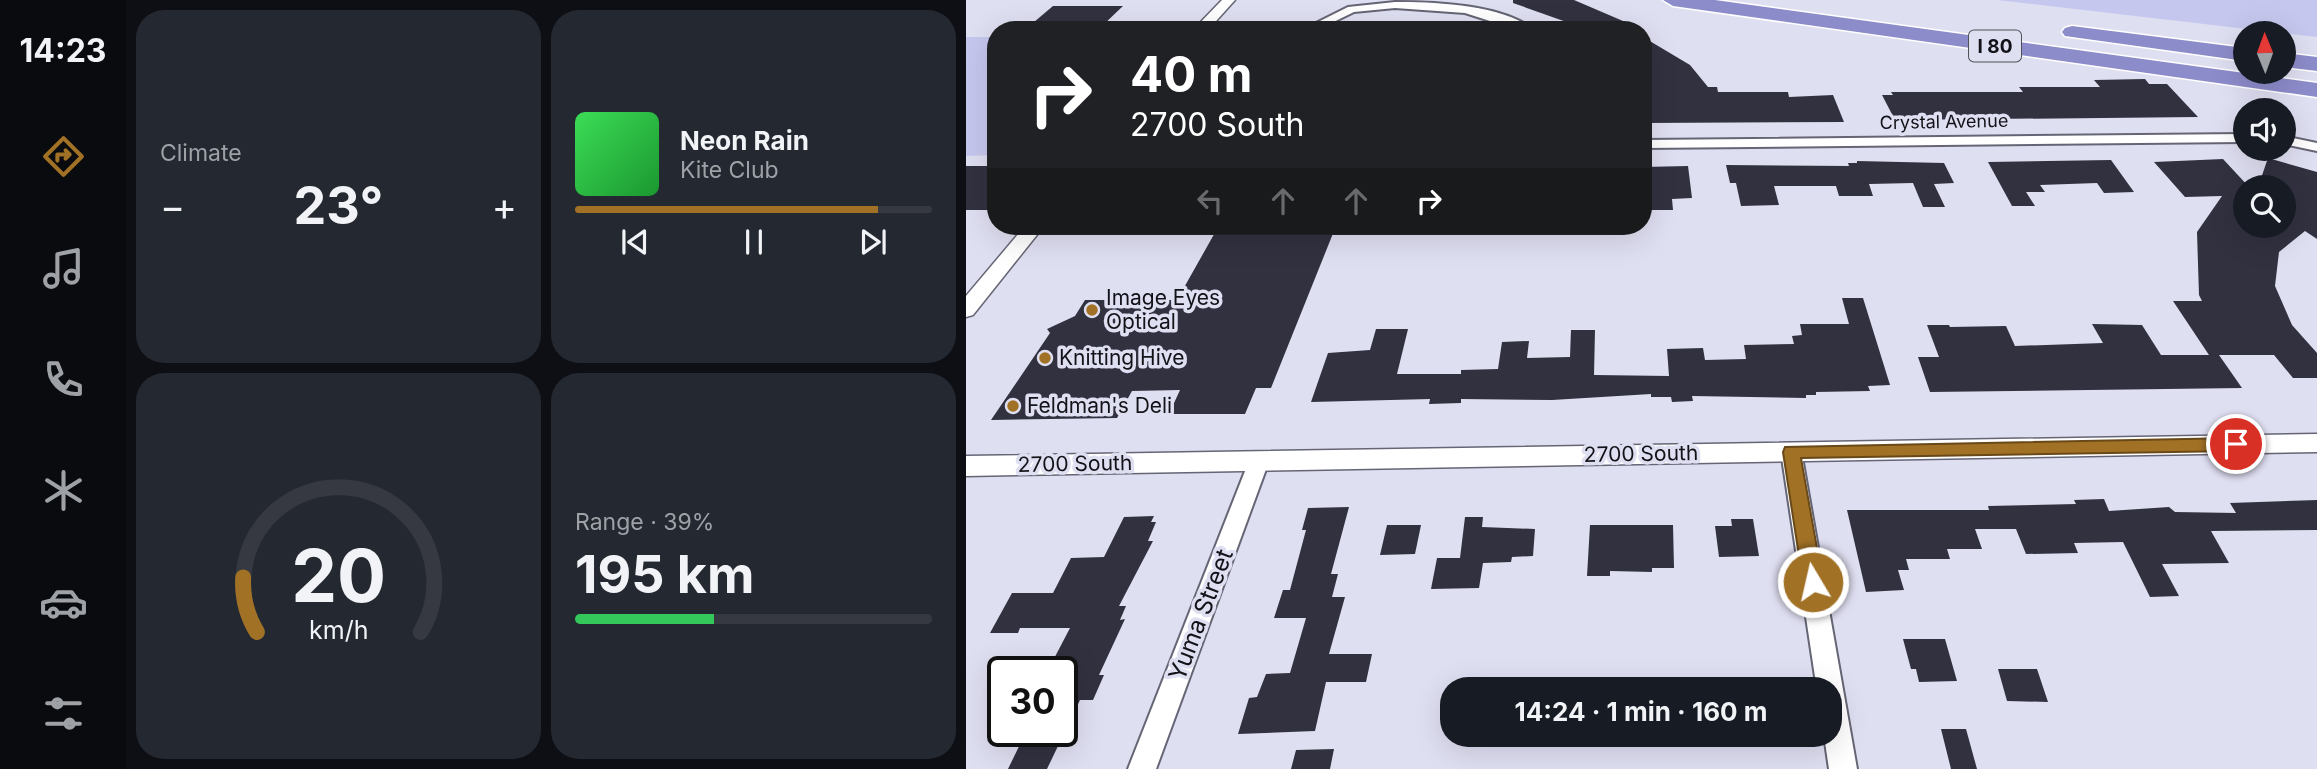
<!DOCTYPE html>
<meta charset="utf-8">
<style>
:root{--surface:#171b24;--page:#242831;--text:#f1f3f6;--muted:#9ea1a6;--line:#363941;--accent:#a17125}
body{margin:0;font-family:Inter,sans-serif;background:var(--page);color:var(--text);height:100vh;display:flex;flex-direction:column;font-size:26px;white-space:nowrap}
*{box-sizing:border-box;margin:0}
p{font-size:23px;color:var(--muted)}
.icon{flex:none;width:38px;height:38px;fill:none;stroke:currentColor;stroke-width:2;stroke-linecap:round;stroke-linejoin:round}
.map{position:relative;flex:1;overflow:hidden}
.details{display:flex;flex-direction:column;gap:10px;padding:10px;background:#0d0f14;width:840px}
.details>*{flex:none}
.top-card{position:absolute;left:21px;top:21px;width:665px;height:214px;border-radius:28px;box-shadow:0 7px 28px #0002;background:#202124;color:#fff;overflow:hidden}
.needle{width:46px;rotate:359deg}
.fabs{position:absolute;left:1267px;top:21px;display:grid;gap:14px}
.fabs a{display:grid;place-items:center;width:63px;height:63px;border-radius:50%;background:var(--surface);box-shadow:0 7px 28px #0002;font-size:35px}
.speed{position:absolute;left:21px;top:656px;display:flex;gap:14px;font-size:35px;font-weight:700;text-align:center}
.speed>*{display:grid;place-content:center;width:91px;height:91px;border-radius:50%;background:var(--surface);box-shadow:0 7px 28px #0002;line-height:1}
.speed .limit{border:4px solid #111;border-radius:10px;background:#fff;color:#111}
.pin{position:absolute;display:grid;place-items:center;width:60px;height:60px;color:#fff;margin:-30px;border:4px solid #fff;border-radius:50%;box-shadow:0 2px 7px #0007}
.me{position:absolute;width:77px;margin:-38px;rotate:351deg;stroke-linejoin:round;filter:drop-shadow(0 0 5px #0008)}
.turn{display:flex;align-items:center;gap:24px;height:147px;padding:0 28px;font-size:32px}
.turn .icon{width:91px;height:91px;stroke-width:2.5}
.turn b{display:block;font-size:49px;line-height:60px}
.lanes{display:flex;align-items:center;height:66px;padding:0 28px;background:#0003;justify-content:center;gap:35px;direction:ltr}
.lanes .off{opacity:.35}
.big{font-size:52px;font-weight:700;line-height:1.1}
.details .tile{flex:1;display:flex;flex-direction:column;justify-content:center;gap:10px;min-width:0;padding:0 24px;border-radius:28px;background:var(--page)}
.details .dial{align-items:center;gap:0}
.dial svg{height:182px;overflow:visible;fill:none;stroke:var(--line);stroke-width:7;stroke-linecap:round;text-anchor:middle}
.dial text{fill:var(--text);stroke:none}
.song{display:flex;align-items:center;gap:21px}
.cover{width:84px;height:84px;border-radius:10px;background:linear-gradient(135deg,hsl(130 70% 55%),hsl(130 70% 35%))}
.played{height:7px;border-radius:4px;background:linear-gradient(90deg,var(--accent) 85%,var(--line) 85%)}
.keys{display:flex;justify-content:space-around;direction:ltr}
.heat{display:flex;justify-content:space-between;align-items:center;font-size:38px;direction:ltr}
.charge{height:10px;border-radius:5px;background:linear-gradient(90deg,#34c759 39%,var(--line) 0)}
.details .tiles{flex:1;display:grid;gap:10px;grid-template-columns:repeat(2,1fr)}
.trip{position:absolute;left:474px;top:677px;width:402px;height:70px;border-radius:28px;background:var(--surface);box-shadow:0 7px 28px #0002;font-weight:700;line-height:70px;text-align:center}
main{display:flex;flex:1;min-height:0}
.tab-bar{display:flex;flex-direction:column;width:126px;justify-content:space-around;align-items:center;background:#090b0e;color:var(--muted)}
.tab-bar .icon{width:49px;height:49px}
.tab-bar .current{color:var(--accent)}
.tab-bar b{font-size:32px;color:var(--text)}
.map>svg:first-child{display:block}
</style>
<main>
<nav class="tab-bar">
<b>14:23</b>
<svg class="icon current" aria-label="directions" viewBox="0 0 24 24"><path d="M12 3l9 9-9 9-9-9zM9 14v-3h6M13 9l2 2-2 2"/></svg>
<svg class="icon" aria-label="music" viewBox="0 0 24 24"><path d="M9 18V5l10-2v13"/><circle cx="6" cy="18" r="3"/><circle cx="16" cy="16" r="3"/></svg>
<svg class="icon" aria-label="phone" viewBox="0 0 24 24"><path d="M5 4h4l2 5-3 2q2 4 5 5l2-3 5 2v4C11 20 4 13 5 4z"/></svg>
<svg class="icon" aria-label="climate" viewBox="0 0 24 24"><path d="M12 3v18M4 7l16 10M4 17L20 7"/></svg>
<svg class="icon" aria-label="car" viewBox="0 0 24 24"><path d="M5 17H2v-5l4-1 3-4h7l3 4 3 1v5h-3M9 17h6M6 11h13"/><circle cx="7" cy="17" r="2"/><circle cx="17" cy="17" r="2"/></svg>
<svg class="icon" aria-label="filters" viewBox="0 0 24 24"><path d="M4 7h16M4 17h16"/><circle cx="9" cy="7" r="2"/><circle cx="15" cy="17" r="2"/></svg>
</nav>
<section class="details">
<div class="tiles">
<div class="tile"><p>Climate</p>
<div class="heat"><a>−</a><b class="big">23°</b><a>+</a></div>
</div>
<div class="tile">
<div class="song"><i class="cover"></i><div><b>Neon Rain</b><p>Kite Club</p></div></div>
<div class="played"></div>
<div class="keys"><svg class="icon" aria-label="previous" viewBox="0 0 24 24"><path d="M18 5L8 12l10 7zM5 5v14"/></svg><svg class="icon" aria-label="pause" viewBox="0 0 24 24"><path d="M8 5v14M16 5v14"/></svg><svg class="icon" aria-label="next" viewBox="0 0 24 24"><path d="M6 5l10 7-10 7zM19 5v14"/></svg></div>
</div>
<div class="tile dial"><svg viewBox="0 0 100 80">
<path d="M14 69A42 42 0 1 1 86 69"/>
<path d="M14 69A42 42 0 0 1 8 45" stroke="#a17125"/>
<text x="50" y="56" font-size="32" font-weight="700">20</text>
<text x="50" y="72" font-size="11">km/h</text>
</svg></div>
<div class="tile"><p>Range · 39%</p><b class="big">195 km</b><div class="charge"></div></div>
</div>
</section>
<div class="map">
<svg width="1351" height="769" viewBox="0 0 1351 769">
<rect width="100%" height="100%" fill="#dfdff2"/>
<!-- green -->
<g fill="#c6c7ee">
<path d="M1031,0H1351V37Z"/>
<path d="M0,37H30V122L22,130H30V155L0,156Z"/>
</g>
<!-- building -->
<g fill="#313140">
<path d="M547,0H608L678,30H623L547,3Z"/>
<path d="M87,6H157L135,27L61,28Z"/>
<path d="M677,37L724,65L742,87H751L752,92H822L823,97L867,95L878,122L677,123Z"/>
<path d="M1179,79L1183,84H1201L1232,117L929,120L916,95H927L925,92H1057L1053,87H1134L1128,80Z"/>
<path d="M1302,158L1351,172V239L1339,231L1313,252L1309,286L1326,325L1351,353V378H1327L1308,355H1253L1276,388L964,392L952,357H973L961,325H983L984,327L1040,326L1049,346L1137,343L1126,324L1176,325L1195,355H1243L1207,301H1236L1233,295L1231,232L1256,196L1219,197L1188,162L1257,159L1283,187H1279V226H1318V187H1292Z"/>
<path d="M1145,160L1168,192L1138,193L1131,183L1074,185L1079,192H1060L1069,206H1046L1022,162Z"/>
<path d="M891,161L978,163L988,183L968,184L979,207H957L947,183L903,184L907,196H873L870,186H808L813,205L775,206L770,183H764L760,165L883,166L882,163H891Z"/>
<path d="M0,166H30V204L24,210H0Z"/>
<path d="M722,166L726,198L706,199L707,210H677V167Z"/>
<path d="M300,226H370L305,388H290L279,414H203L214,390L166,391L151,418L25,420L84,333L81,329L109,316L119,300H211L251,229L299,228Z"/>
<path d="M876,298H897L924,385L902,386L904,391L850,392V395H840V398L726,396L727,401L706,402L705,397H685V394L586,400L495,399V403L463,404L464,399L345,402L362,353L404,350L410,329H442L431,374H495V370L532,369L536,342L563,341L561,358L604,357L605,330H629L628,375L703,376L701,349L737,348L739,360L780,359L778,345L828,344L826,336L836,335L834,324H883Z"/>
<path d="M1138,499L1143,511L1203,507L1209,512L1270,513L1264,503L1351,500V530L1245,531L1263,563L1196,564L1213,596L1184,597L1157,542L1108,543L1112,553L1060,554L1050,529H1009L1016,549H981L984,559H940L943,570H932L938,590L900,592L881,510H1023L1022,506L1110,504L1108,500Z"/>
<path d="M383,507L365,574H372L366,597H379L363,654H406L400,682H360L349,731L272,734L283,698L291,697L300,674L324,673L340,618H308L317,590H324L340,530H336L342,508Z"/>
<path d="M188,516L185,522H190L182,541H187L153,606H160L154,620L159,619L133,675H138L127,700H114L81,769H42L60,732H96V672H81L104,628H54L52,633H24L46,593H87L105,558L138,557L158,517Z"/>
<path d="M499,517H517L516,527L569,529L567,556L546,557L545,562L517,563L513,588L465,589L471,558H494Z"/>
<path d="M765,519H787L793,556L753,557L749,526H766Z"/>
<path d="M421,525H455L449,554L414,555Z"/>
<path d="M624,525H707L708,568H686V572L644,571V576H621Z"/>
<path d="M937,639H979L991,681L953,682L950,669H945Z"/>
<path d="M1032,669H1071L1082,702L1041,701Z"/>
<path d="M975,729H1000L1011,769H985Z"/>
<path d="M368,749L364,769H325L330,750Z"/>
</g>
<g fill="none" stroke-linecap="round" stroke-linejoin="round">
<defs>
<g id="minor">
<path d="M429,2C468,2 536,4 568,30H552L499,13L429,8L388,12L351,30H336L382,7Z"/>
<path d="M1279,134V142L677,148V140Z"/>
<path d="M1318,136L1351,143V151L1318,144Z"/>
<path d="M825,443L832,445L835,451L891,769H863L858,735H864V690H851L815,451L818,445Z"/>
<path d="M293,453L300,455L303,461L190,769H162L283,461L286,455Z"/>
</g>
<g id="tertiary">
<path d="M256,0H269L242,30H227Z"/>
<path d="M59,226H78L7,315L0,317V296Z"/>
<path d="M1351,434V452L0,476V456Z"/>
</g>
<g id="motorway">
<path d="M697,0H749L1351,83V97L707,6Z"/>
<path d="M1106,26L1279,48V61L1099,36L1096,32L1099,28Z"/>
<path d="M1318,53L1351,57V71L1318,67Z"/>
</g>
</defs>
<!-- minor casing -->
<use href="#minor" stroke="#656575" stroke-width="4"/>
<!-- tertiary casing -->
<use href="#tertiary" stroke="#656575" stroke-width="3"/>
<!-- motorway casing -->
<use href="#motorway" stroke="#fff" stroke-width="3"/>
<!-- minor -->
<use href="#minor" fill="#fff" fill-rule="evenodd"/>
<!-- tertiary -->
<use href="#tertiary" fill="#fff" fill-rule="evenodd"/>
<!-- motorway -->
<use href="#motorway" fill="#8d8ccb" fill-rule="evenodd"/>
</g>
<!-- route -->
<path fill="#a17125" stroke="#694918" stroke-width="2" d="M1270,438L1276,439L1278,444L1276,449L1270,451L835,458L857,582L854,588L847,590L840,588L837,582L817,452L819,447Z"/>
<!-- markers -->
<g fill="#a17125" stroke="#dfdff2" stroke-width="2.5">
<circle cx="126" cy="310" r="7"/>
<circle cx="79" cy="358" r="7"/>
<circle cx="47" cy="406" r="7"/>
</g>
<g text-anchor="middle" stroke-width="7" stroke-linejoin="round" paint-order="stroke">
<!-- far-street labels -->
<g font-size="18" fill="#121218" stroke="#dfdff2">
<text transform="translate(978 122) rotate(-1)" y="6">Crystal Avenue</text>
</g>
<!-- shield labels -->
<rect fill="#dfdff2" stroke="#505059" stroke-width="2" x="1003" y="30.5" width="52" height="31" rx="5"/>
<g font-size="19" font-weight="bold" fill="#121218">
<text x="1029" y="53">I 80</text>
</g>
<!-- poi labels -->
<g font-size="21" fill="#121218" stroke="#dfdff2" text-anchor="start">
<text x="140" y="305">Image Eyes<tspan x="140" dy="24">Optical</tspan></text>
<text x="93" y="365">Knitting Hive</text>
<text x="61" y="413">Feldman's Deli</text>
</g>
<!-- street labels -->
<g font-size="21" fill="#121218" stroke="#dfdff2">
<text transform="translate(675 454) rotate(-1)" y="7">2700 South</text>
<text transform="translate(109 464) rotate(-1)" y="7">2700 South</text>
</g>
<!-- near-street labels -->
<g font-size="24" fill="#121218" stroke="#dfdff2">
<text transform="translate(235 615) rotate(-69)" y="8">Yuma Street</text>
</g>
</g>
</svg>
<div class="fabs">
<a><svg class="needle" viewBox="-14 -14 28 28"><path d="M0-13l5 13h-10z" fill="#e53935"/><path d="M0 13l5-13h-10z" fill="#9ea1a6"/></svg></a>
<a><svg class="icon" aria-label="sound" viewBox="0 0 24 24"><path d="M4 9h4l5-4v14l-5-4H4zM17 9q2 3 0 6"/></svg></a>
<a><svg class="icon" aria-label="search" viewBox="0 0 24 24"><circle cx="10" cy="10" r="6"/><path d="M15 15l6 6"/></svg></a>
</div>
<div class="speed"><div class="limit">30</div></div>
<div class="pin" style="left:1270px;top:444px;background:#d93025"><svg class="icon" aria-label="arrive" viewBox="0 0 24 24"><path d="M6 21V4h12l-3 4 3 4H6"/></svg></div>
<svg class="me" style="left:847px;top:582px" viewBox="-20 -20 40 40"><circle r="17" fill="#a17125" stroke="#fff" stroke-width="3"/><path d="M0-11L8 9 0 5-8 9z" fill="#fff"/></svg>
<div class="trip">14:24 · 1 min · 160 m</div>
<div class="top-card">
<div class="turn"><svg class="icon" aria-label="right" viewBox="0 0 24 24"><path d="M7 20v-9h11M14 6l5 5-5 5"/></svg><div><b>40 m</b>2700 South</div></div>
<div class="lanes"><svg class="icon off" aria-label="left" viewBox="0 0 24 24"><path d="M17 20v-9H6M10 6l-5 5 5 5"/></svg><svg class="icon off" aria-label="ahead" viewBox="0 0 24 24"><path d="M12 20V5M6 11l6-6 6 6"/></svg><svg class="icon off" aria-label="ahead" viewBox="0 0 24 24"><path d="M12 20V5M6 11l6-6 6 6"/></svg><svg class="icon" aria-label="right" viewBox="0 0 24 24"><path d="M7 20v-9h11M14 6l5 5-5 5"/></svg></div>
</div>
</div>
</main>
